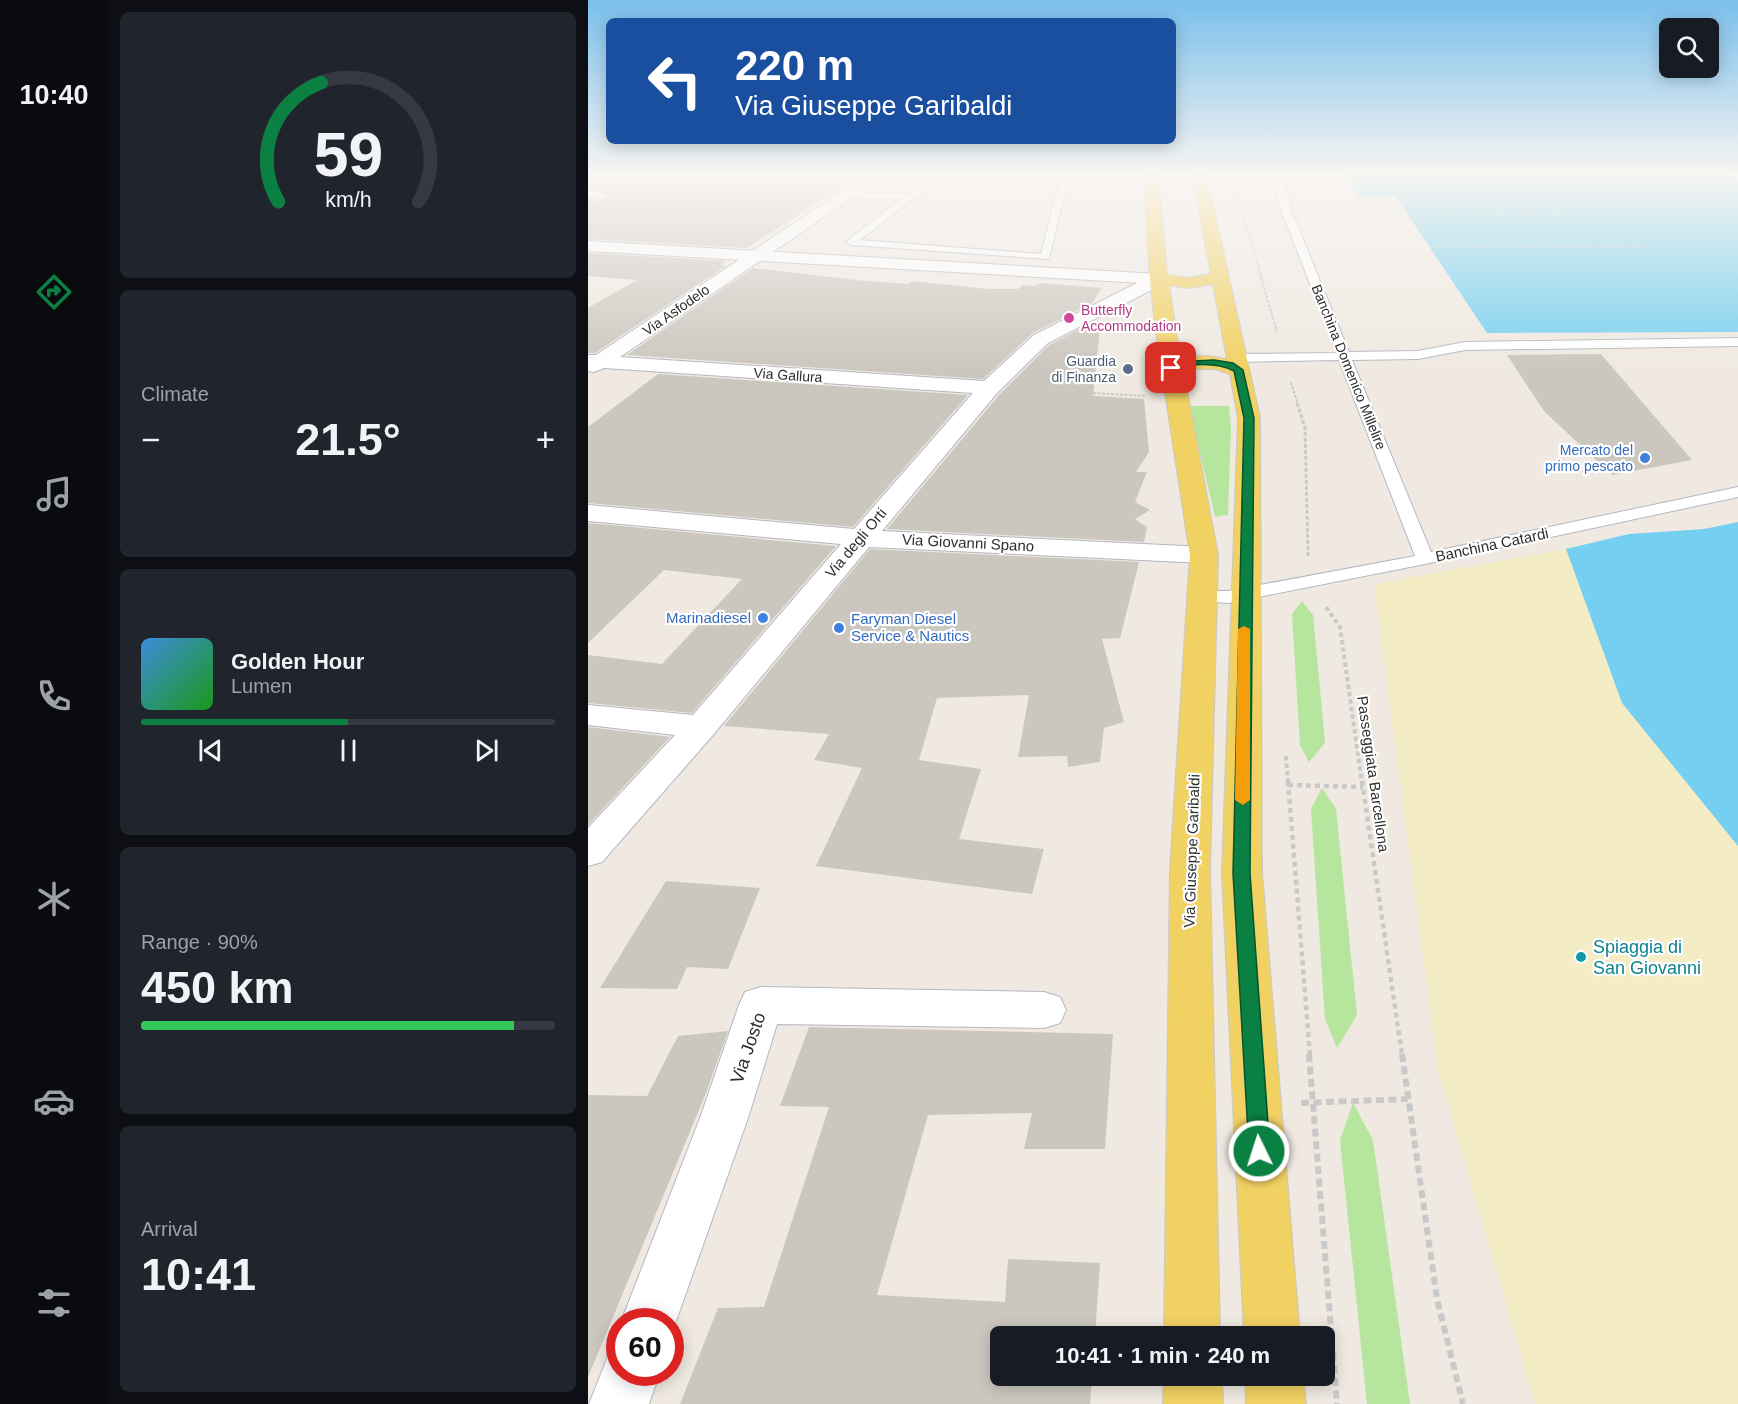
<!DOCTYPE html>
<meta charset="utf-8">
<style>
:root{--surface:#171b24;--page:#20242c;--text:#f1f3f6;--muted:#9ea1a6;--line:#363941;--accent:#0b8043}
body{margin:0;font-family:Arial,sans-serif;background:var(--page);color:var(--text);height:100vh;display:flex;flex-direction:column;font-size:22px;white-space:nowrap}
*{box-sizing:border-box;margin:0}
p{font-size:20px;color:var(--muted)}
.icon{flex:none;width:33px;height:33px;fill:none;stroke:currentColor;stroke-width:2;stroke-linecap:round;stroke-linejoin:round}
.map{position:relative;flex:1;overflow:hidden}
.details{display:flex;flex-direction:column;gap:12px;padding:12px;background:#0d0f14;width:480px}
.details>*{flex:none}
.hud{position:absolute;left:18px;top:18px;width:570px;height:126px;border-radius:9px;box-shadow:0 3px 15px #0003;background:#1a4fa0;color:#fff;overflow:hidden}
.controls{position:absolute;left:1071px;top:18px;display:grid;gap:12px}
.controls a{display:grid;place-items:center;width:60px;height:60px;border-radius:9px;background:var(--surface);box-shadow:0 3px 15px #0003;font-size:30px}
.speed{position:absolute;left:18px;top:1308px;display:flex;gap:12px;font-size:30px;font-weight:700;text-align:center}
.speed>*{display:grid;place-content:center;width:78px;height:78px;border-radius:50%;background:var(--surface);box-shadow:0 3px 15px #0003;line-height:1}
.speed .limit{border:9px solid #d22;background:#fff;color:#111}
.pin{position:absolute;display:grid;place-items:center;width:51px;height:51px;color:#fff;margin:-26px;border-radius:12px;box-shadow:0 3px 9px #0006}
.me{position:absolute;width:66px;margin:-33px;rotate:356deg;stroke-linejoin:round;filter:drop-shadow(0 0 4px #0008)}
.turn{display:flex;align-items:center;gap:21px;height:126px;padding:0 30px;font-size:27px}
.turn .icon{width:78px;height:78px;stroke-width:2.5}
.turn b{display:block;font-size:42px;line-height:51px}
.big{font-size:45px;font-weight:800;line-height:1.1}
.details .widget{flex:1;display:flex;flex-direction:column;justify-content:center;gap:9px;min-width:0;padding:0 21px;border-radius:9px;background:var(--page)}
.details .dial{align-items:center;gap:0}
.dial svg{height:156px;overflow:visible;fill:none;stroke:var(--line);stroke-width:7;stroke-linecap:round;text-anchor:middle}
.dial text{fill:var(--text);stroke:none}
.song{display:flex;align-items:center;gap:18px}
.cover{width:72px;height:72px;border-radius:9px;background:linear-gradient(135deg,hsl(210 70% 55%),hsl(120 70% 35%))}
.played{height:6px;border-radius:3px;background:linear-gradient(90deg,var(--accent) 50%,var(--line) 50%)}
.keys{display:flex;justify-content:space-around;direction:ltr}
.heat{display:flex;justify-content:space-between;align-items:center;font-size:33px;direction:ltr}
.charge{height:9px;border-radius:4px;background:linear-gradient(90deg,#34c759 90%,var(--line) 0)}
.trip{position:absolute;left:402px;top:1326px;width:345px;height:60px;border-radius:9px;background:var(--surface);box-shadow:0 3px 15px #0003;font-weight:800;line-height:60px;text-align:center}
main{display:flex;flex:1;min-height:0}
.tabs{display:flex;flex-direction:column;width:108px;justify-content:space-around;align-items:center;background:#090b0e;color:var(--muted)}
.tabs .icon{width:42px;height:42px}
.tabs .current{color:var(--accent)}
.tabs b{font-size:27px;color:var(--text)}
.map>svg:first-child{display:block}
</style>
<main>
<nav class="tabs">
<b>10:40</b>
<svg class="icon current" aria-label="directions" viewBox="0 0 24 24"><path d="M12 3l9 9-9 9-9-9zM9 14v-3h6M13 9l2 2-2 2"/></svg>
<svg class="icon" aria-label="music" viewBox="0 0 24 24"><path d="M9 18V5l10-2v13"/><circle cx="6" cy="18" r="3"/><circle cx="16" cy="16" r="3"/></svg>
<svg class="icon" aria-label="phone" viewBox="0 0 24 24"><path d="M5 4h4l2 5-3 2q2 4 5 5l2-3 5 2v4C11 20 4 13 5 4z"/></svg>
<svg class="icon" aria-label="climate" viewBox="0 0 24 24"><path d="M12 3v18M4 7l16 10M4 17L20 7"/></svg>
<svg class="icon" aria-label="car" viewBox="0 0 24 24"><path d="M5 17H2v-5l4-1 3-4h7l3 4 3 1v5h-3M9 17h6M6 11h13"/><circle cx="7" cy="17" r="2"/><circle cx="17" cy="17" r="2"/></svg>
<svg class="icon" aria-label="filters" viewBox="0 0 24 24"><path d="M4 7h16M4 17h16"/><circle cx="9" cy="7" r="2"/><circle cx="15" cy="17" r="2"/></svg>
</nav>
<section class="details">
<div class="widget dial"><svg viewBox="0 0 100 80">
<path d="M14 69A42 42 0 1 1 86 69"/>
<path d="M14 69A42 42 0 0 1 36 8" stroke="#0b8043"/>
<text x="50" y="56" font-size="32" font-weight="700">59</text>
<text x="50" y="72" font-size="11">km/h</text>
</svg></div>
<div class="widget"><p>Climate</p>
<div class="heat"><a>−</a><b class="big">21.5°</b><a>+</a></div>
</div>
<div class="widget">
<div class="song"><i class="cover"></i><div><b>Golden Hour</b><p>Lumen</p></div></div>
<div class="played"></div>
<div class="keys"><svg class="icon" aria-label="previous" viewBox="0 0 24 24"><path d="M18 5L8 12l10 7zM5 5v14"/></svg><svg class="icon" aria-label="pause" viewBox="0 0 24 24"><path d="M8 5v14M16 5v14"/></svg><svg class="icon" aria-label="next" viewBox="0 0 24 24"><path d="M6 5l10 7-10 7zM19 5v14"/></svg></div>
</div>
<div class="widget"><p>Range · 90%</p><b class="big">450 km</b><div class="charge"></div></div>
<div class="widget"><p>Arrival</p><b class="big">10:41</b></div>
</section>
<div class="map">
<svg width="1150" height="1404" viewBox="0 0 1150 1404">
<rect width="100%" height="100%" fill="#efe9e1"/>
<!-- green -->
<g fill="#b6e59e">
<path d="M601,406H641L643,426L640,515L627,517Z"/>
<path d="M714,601L725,615L737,743L721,762L712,745L704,614Z"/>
<path d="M734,788L748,809L769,1015L749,1048L737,1019L723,809Z"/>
<path d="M765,1103L785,1140L822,1404H779L752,1140Z"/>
</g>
<!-- sand -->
<path fill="#f3ecc5" d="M978,549L1034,703L1150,846V1404H947L850,1069L786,584Z"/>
<!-- water -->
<g fill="#75cff0">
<path d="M755,174H1140L1150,180V332L899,333L808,197H771Z"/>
<path d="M1150,522V846L1034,703L978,549L1041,534L1116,529Z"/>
</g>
<!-- building -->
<g fill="#cbc7bf">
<path d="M16,174L23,175L273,174L159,248L0,239V199L12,202L20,197L17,191L0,187V178Z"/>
<path d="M0,253L138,261L133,265L138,266L7,353H0V308L49,280L0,276Z"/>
<path d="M165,268L277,281L321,284L324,281L400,289H430L435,285L447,286L452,283L514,288L504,303L445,333L395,379L39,355Z"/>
<path d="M499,325L512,327L505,396L556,399L561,452L548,472H559L547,502L562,510L547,519L559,527L556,542L299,529L411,395L461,345Z"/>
<path d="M1013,354L1104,460L1024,475L956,411L919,355Z"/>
<path d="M70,374L380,395L265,527L0,503V427Z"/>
<path d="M0,523L248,546L104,713L0,703V655L74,664L154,579L76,570L0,643Z"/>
<path d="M282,549L551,562L532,638L514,639L536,722L516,728L512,762L480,767L479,756L430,757L441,695L349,698L331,760L393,769L371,839L456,849L444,894L228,866L274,768L226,760L241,734L136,726Z"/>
<path d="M0,727L82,737L0,825Z"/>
<path d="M78,881L172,888L140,969L99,967L89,989L12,988Z"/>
<path d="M221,1027L525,1034L517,1149H436L444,1113L340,1115L289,1295L417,1302L420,1259L512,1263L507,1336H412V1376H504L502,1404H92L130,1308L176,1307L241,1107L192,1106Z"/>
<path d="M140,1031L118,1093L0,1377V1095L59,1096L90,1036Z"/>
</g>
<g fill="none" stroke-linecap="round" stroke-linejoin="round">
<defs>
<g id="lane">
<path d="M372,174H387L340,187L272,240L453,254L473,174H481L461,259L263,245L258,242L313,199L259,197L255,194L256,192L319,194L334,183Z"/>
<path d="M678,174H731L735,180L761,179L765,182L761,185L733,186L725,178L694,177L704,212L761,352L830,351L877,342L1150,338V346L877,350L830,359L764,360L843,552L1150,487V497L837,564L640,603L615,601L606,591L609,587L615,585L627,591H640L827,556L751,360L648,362L642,358L648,354L749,353L694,212L685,177Z"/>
</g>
<g id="street">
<path d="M286,174H304L272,192L32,357L396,381L446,335L565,275H577L580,279L577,283L460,343L409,393L294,531L616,547L626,549L630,555L626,561L616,563L281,547L125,735L14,862L0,866V828L87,735L0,725V705L105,715L253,544L0,521V505L266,529L385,393L16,368L6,372L0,371V355H8L262,186Z"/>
<path d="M0,189L16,193L18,196L11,200L0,197Z"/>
<path d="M173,987L456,992L472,997L478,1010L472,1023L456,1028L189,1024L160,1118L82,1338V1322H33L112,1118L151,1005L157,992Z"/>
<path d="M32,1348V1372H72L61,1404H1L22,1351Z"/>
</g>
<path id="secondary" d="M0,241L571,274L577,275L580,279L577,283L571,284L0,251Z"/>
<g id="primary">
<path d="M556,174H570L579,275L601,278L623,274L604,174H618L672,418L674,873L712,1336H656L634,873L650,418L642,374L628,369H595L630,555L622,869L632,1336H576L582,869L602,555L568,333L562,279ZM625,284L639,359L620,356L592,357L581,285L601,288Z"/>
<path d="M576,1376H634L635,1404H575Z"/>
<path d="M657,1376H715L718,1404H658Z"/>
</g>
</defs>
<!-- lane casing -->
<use href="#lane" stroke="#b4b7c1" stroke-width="2"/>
<!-- street casing -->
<use href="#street" stroke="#b4b7c1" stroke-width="2"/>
<!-- secondary casing -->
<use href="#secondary" stroke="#b4b7c1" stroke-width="2"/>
<!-- primary casing -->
<use href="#primary" stroke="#c9c9c9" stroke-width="2"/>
<!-- path-far5 -->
<g stroke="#c9c9c9" stroke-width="1.5" stroke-dasharray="2 1.5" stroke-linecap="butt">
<path d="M837,174L849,182"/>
<path d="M892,174L909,184"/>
<path d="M952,174L973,188"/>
<path d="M1018,174L1043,186"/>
<path d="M645,181L673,276"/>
<path d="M820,216L1013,210"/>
<path d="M841,246L1057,247"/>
</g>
<!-- path-far4 -->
<g stroke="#c9c9c9" stroke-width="2" stroke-dasharray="3 1.5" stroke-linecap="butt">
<path d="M672,274L689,332"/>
<path d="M703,382L710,405"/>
<path d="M505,393L557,396"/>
</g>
<!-- path-far3 -->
<path stroke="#c9c9c9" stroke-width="3" stroke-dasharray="4 2" stroke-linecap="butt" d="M709,403L717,428L720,556"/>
<!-- path-far2 -->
<g stroke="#c9c9c9" stroke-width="4" stroke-dasharray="4.5 3" stroke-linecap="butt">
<path d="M738,607L752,627L774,783"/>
<path d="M698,756L700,783"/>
</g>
<!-- path-far1 -->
<g stroke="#c9c9c9" stroke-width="4.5" stroke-dasharray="5 4" stroke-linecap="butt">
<path d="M700,781L722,1055"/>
<path d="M774,781L814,1055"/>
<path d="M700,785L775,787"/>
</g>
<!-- path -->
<g stroke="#c9c9c9" stroke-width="6" stroke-dasharray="8 4.5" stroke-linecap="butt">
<path d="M721,1054L749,1404"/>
<path d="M814,1054L849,1299L875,1404"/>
<path d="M713,1103L820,1099"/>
</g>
<!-- lane -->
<use href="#lane" fill="#fff" fill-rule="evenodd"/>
<!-- street -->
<use href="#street" fill="#fff" fill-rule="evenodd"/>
<!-- secondary -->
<use href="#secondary" fill="#fff" fill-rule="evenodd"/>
<!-- primary -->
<use href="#primary" fill="#f2d163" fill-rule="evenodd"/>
</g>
<!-- sky -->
<linearGradient id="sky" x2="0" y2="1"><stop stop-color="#7abfeb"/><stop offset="0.47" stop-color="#f8f5f2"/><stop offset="1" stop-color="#f8f5f2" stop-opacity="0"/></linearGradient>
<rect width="1150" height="371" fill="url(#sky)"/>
<!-- route -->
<path fill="#0b8043" stroke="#07532c" stroke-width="1.5" d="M626,360L645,363L655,370L666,418L662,873L682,1151L679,1158L671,1160L664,1158L661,1151L645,873L656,418L646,371C629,362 600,363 583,370L579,368L587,362Z"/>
<!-- slow -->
<path fill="#f59e0b" d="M656,626L662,629V800L655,805L647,800L650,629Z"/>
<!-- markers -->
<circle fill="#d1479c" stroke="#fff" stroke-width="2" cx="481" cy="318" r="6"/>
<circle fill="#5c6f8a" stroke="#fff" stroke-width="2" cx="540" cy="369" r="6"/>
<g fill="#3f7fe0" stroke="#fff" stroke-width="2">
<circle cx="1057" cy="458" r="6"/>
<circle cx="175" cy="618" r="6"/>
<circle cx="251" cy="628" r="6"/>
</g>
<circle fill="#0f9aa8" stroke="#fff" stroke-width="2" cx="993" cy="957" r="6"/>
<g text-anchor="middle" stroke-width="4.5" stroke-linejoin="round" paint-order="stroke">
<!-- far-street labels -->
<g font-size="14" fill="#2e2e2e" stroke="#fff">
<text transform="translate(88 310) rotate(-35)" y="5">Via Asfodelo</text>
<text transform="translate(761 367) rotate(68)" y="5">Banchina Domenico Millelire</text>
<text transform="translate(200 375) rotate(4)" y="5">Via Gallura</text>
</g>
<!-- far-hotel labels -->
<g font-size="14" fill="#b23c85" stroke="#fff" text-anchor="start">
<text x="493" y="315">Butterfly<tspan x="493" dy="16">Accommodation</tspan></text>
</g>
<!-- far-service labels -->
<g font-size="14" fill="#4e5e75" stroke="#fff" text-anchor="end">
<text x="528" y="366">Guardia<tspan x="528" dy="16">di Finanza</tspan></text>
</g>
<!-- far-shop labels -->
<g font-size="14" fill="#366cbe" stroke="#fff" text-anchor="end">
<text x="1045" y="455">Mercato del<tspan x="1045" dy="16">primo pescato</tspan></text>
</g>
<!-- street labels -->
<g font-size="15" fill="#2e2e2e" stroke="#fff">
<text transform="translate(268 543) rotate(-50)" y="5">Via degli Orti</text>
<text transform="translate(380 543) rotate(3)" y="5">Via Giovanni Spano</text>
<text transform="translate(904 545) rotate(-12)" y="5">Banchina Catardi</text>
<text transform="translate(785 774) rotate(82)" y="5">Passeggiata Barcellona</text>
<text transform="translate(604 851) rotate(-88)" y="5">Via Giuseppe Garibaldi</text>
</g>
<!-- shop labels -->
<g font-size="15" fill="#366cbe" stroke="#fff" text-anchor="end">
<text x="163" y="623">Marinadiesel</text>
<text x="263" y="624" text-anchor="start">Faryman Diesel<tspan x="263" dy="17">Service &amp; Nautics</tspan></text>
</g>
<!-- near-culture labels -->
<g font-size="18" fill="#0d838f" stroke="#fff" text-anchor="start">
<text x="1005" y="953">Spiaggia di<tspan x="1005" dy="21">San Giovanni</tspan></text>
</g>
<!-- near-street labels -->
<g font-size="18" fill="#2e2e2e" stroke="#fff">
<text transform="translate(160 1048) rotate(-71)" y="6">Via Josto</text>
</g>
</g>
</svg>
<div class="controls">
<a><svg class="icon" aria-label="search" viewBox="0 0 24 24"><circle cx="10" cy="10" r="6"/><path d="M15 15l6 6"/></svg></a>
</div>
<div class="speed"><div class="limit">60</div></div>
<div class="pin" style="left:583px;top:368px;background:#d93025"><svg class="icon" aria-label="arrive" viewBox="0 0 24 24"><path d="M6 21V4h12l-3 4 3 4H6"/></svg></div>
<svg class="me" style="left:671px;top:1151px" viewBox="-20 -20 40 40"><circle r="17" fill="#0b8043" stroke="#fff" stroke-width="3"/><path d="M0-11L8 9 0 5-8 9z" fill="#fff"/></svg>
<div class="trip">10:41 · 1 min · 240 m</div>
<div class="hud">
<div class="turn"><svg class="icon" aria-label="left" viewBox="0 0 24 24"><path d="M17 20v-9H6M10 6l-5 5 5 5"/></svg><div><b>220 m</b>Via Giuseppe Garibaldi</div></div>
</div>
</div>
</main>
